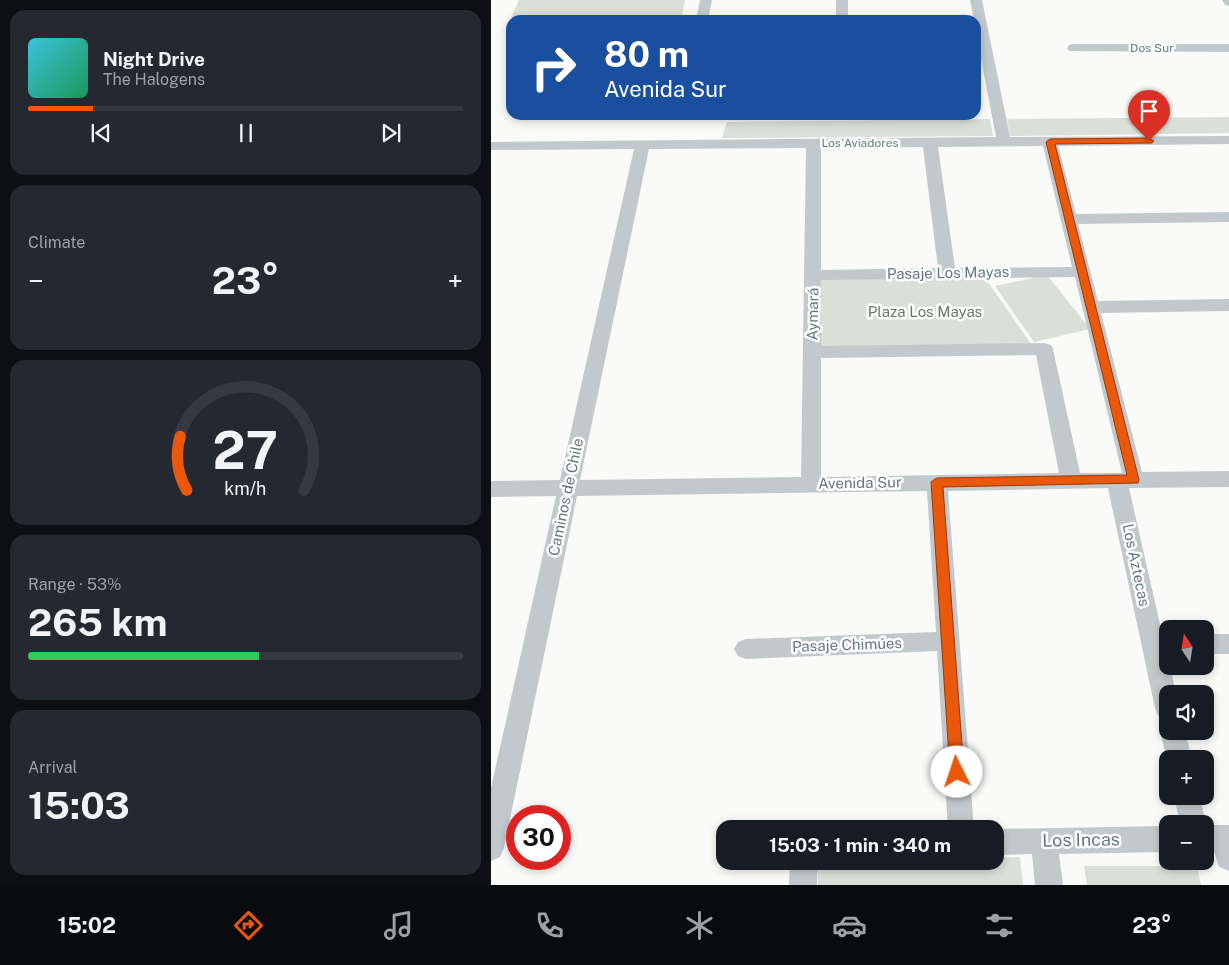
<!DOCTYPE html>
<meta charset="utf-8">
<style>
:root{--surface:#171b24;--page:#242831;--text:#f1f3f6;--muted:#9ea1a6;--line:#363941;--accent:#ea580c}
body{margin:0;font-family:"Public Sans",sans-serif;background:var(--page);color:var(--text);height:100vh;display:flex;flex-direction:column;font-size:19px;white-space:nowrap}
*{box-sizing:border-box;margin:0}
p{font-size:16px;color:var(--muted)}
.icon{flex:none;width:28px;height:28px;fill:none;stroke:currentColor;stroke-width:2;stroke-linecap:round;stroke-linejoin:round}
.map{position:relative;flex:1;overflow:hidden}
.panel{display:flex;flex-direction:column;gap:10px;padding:10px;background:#0d0f14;width:491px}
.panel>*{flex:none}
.hud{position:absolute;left:15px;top:15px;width:475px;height:105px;border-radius:15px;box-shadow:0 2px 8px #0003;background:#1a4fa0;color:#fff;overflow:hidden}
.needle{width:32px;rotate:348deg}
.buttons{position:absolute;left:668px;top:620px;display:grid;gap:10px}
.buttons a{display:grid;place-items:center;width:55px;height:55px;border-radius:10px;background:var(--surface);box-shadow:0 2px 8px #0003;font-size:25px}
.speed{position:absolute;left:15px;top:805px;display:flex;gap:10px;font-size:25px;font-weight:700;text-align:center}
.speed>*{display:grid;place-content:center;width:65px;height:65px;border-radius:50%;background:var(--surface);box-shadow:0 2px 8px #0003;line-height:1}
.speed .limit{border:8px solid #d22;background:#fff;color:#111}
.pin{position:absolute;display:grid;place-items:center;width:42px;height:42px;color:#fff;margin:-51px -21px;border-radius:50% 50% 50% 0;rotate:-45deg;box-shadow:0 0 5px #0007}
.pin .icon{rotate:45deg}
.me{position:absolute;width:55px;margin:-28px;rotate:356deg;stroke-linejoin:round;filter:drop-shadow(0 0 4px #0008)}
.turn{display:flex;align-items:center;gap:18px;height:105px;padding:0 15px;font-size:22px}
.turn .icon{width:65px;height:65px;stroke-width:2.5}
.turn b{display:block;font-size:35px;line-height:42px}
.big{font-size:38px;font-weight:700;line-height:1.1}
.panel .tile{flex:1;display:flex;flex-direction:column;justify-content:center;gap:8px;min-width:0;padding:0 18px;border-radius:15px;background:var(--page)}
.panel .dial{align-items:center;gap:0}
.dial svg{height:130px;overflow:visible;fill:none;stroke:var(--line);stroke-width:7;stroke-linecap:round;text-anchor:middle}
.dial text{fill:var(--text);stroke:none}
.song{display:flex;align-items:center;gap:15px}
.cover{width:60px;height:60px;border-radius:8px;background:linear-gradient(135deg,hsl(190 70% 55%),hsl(150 70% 35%))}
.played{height:5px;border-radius:2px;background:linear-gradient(90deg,var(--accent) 15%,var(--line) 15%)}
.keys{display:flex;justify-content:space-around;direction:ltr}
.heat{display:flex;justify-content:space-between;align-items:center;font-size:28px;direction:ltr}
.charge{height:8px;border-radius:4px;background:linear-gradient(90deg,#34c759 53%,var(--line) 0)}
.trip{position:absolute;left:225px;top:820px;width:288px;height:50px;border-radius:15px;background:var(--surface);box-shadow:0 2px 8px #0003;font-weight:700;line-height:50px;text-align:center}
.menu{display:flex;height:80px;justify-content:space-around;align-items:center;background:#090b0e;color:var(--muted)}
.menu .icon{width:35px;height:35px}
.menu .on{color:var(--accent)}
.menu b{font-size:22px;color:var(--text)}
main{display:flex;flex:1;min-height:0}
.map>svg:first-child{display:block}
</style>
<main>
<section class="panel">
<div class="tile">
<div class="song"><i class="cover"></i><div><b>Night Drive</b><p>The Halogens</p></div></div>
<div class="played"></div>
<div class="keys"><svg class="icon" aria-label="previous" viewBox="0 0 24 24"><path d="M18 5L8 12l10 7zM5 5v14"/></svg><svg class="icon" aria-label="pause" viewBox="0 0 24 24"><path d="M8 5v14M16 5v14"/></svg><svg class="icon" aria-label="next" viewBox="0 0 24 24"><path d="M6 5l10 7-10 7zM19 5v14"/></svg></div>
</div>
<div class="tile"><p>Climate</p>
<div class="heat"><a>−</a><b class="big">23°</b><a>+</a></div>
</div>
<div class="tile dial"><svg viewBox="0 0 100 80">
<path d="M14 69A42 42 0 1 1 86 69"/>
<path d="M14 69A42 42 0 0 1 10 36" stroke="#ea580c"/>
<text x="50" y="56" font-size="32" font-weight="700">27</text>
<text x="50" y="72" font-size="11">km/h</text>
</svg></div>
<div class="tile"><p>Range · 53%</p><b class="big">265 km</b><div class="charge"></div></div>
<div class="tile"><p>Arrival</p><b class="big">15:03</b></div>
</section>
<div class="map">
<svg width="738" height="885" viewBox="0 0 738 885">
<rect width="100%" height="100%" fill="#fafaf8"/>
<!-- green -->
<g fill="#dadfd7">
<path d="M28,0H194L190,20H20V25H17Z"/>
<path d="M738,117V133L519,136L516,119Z"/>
<path d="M499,119L502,136L231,138L236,122Z"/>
<path d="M492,275L543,348L325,349L326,277Z"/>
<path d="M556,275L599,329L543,342L504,286Z"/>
<path d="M529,857L532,885H327V862L504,861V858Z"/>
<path d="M593,866H706L710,885H596Z"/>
</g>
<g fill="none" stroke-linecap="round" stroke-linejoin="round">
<!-- minor -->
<g fill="#c3c8cc" fill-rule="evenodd">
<path d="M209,0H221L217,20H205Z"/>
<rect x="345" y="0" width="12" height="20"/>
<path d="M479,0H491L519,137L738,136V144L567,146L585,214L738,212V222L587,224L607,301L738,299V311L610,313L651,472L738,471V487L638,488L676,655V666H679L685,694H676V719L667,716L664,708L617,488L457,491L483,829H457L446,651L255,659L247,656L243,649L247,642L255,639L445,632L436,491L86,496L13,848L9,857L0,861V788L65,496L0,497V481L69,480L143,149L0,150V142L505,137L485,33V20H483ZM552,146L581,267L464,268L447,147ZM432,147L447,268L330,270V148ZM315,148L310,477L89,480L158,149ZM584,277L631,473H589L562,349L560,345L553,343L330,346V280ZM545,355L568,473L330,477V358Z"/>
<path d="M731,0H738V6L734,5Z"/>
<path d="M583,44H738V52L578,51L576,48L578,45Z"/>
<rect x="714" y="634" width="24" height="20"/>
<path d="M676,721V731H694L701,759H676V761L669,731L672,723Z"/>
<path d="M683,796H709L715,825H738V871L728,867L723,851H714V824H689Z"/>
<path d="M676,826V852L568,854L572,885H544L541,854L504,855V829Z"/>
<path d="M299,861H327L326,885H298Z"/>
</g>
</g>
<!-- route -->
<path fill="#ea580c" stroke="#983908" d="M658,138L663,141L661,143L564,144L648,480L647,483L452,487L473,772L471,777L466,779L461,777L459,772L440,482L446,478L636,475L555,142L559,139Z"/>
<g text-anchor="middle" stroke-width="5" stroke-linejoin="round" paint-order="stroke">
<!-- far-street labels -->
<g font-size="12" fill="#657683" stroke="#fff">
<text x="661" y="52">Dos Sur</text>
<text x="369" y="147">Los Aviadores</text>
</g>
<!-- street labels -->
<g font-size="15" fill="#657683" stroke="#fff">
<text transform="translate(457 273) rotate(-1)" y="5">Pasaje Los Mayas</text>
<text transform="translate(322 314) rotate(-89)" y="5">Aymará</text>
<text transform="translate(369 483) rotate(-1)" y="5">Avenida Sur</text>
<text transform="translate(75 497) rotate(-78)" y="5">Caminos de Chile</text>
<text transform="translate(645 565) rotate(78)" y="5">Los Aztecas</text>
<text transform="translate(356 645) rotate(-2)" y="5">Pasaje Chimúes</text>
</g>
<!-- park labels -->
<g font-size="15" fill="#687a64" stroke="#fff">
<text x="434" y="317">Plaza Los Mayas</text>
</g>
<!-- near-street labels -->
<g font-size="18" fill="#657683" stroke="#fff">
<text transform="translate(590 840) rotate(-1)" y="6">Los Incas</text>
</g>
</g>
</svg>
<div class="buttons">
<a><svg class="needle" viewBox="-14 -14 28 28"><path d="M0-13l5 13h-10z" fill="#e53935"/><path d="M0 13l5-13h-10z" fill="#9ea1a6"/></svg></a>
<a><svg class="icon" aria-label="sound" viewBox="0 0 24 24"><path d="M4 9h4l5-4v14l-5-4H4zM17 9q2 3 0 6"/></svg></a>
<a>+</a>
<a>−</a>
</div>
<div class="speed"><div class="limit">30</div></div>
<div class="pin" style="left:658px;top:141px;background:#d93025"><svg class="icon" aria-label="arrive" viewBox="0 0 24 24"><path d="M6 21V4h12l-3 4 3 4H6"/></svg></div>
<svg class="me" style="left:466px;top:772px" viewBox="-20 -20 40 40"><circle r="19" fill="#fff"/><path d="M0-13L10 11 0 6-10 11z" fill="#ea580c"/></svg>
<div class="trip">15:03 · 1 min · 340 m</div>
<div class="hud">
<div class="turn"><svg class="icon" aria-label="right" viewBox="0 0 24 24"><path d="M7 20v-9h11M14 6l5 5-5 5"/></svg><div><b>80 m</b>Avenida Sur</div></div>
</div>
</div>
</main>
<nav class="menu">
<b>15:02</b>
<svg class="icon on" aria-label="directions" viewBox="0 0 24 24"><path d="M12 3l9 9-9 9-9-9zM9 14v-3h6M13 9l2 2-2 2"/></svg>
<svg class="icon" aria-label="music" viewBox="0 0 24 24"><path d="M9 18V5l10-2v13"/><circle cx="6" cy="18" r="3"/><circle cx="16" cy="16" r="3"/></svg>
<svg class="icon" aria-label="phone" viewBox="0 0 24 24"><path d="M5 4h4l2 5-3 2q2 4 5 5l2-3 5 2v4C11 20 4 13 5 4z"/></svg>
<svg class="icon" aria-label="climate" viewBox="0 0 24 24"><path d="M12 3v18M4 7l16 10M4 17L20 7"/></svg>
<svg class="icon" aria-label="car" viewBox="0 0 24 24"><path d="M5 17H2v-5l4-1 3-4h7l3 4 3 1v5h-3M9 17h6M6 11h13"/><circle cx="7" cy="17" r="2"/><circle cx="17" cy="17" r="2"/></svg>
<svg class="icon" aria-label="filters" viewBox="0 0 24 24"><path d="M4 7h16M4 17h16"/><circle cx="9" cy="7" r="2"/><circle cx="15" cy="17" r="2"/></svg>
<b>23°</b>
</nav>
